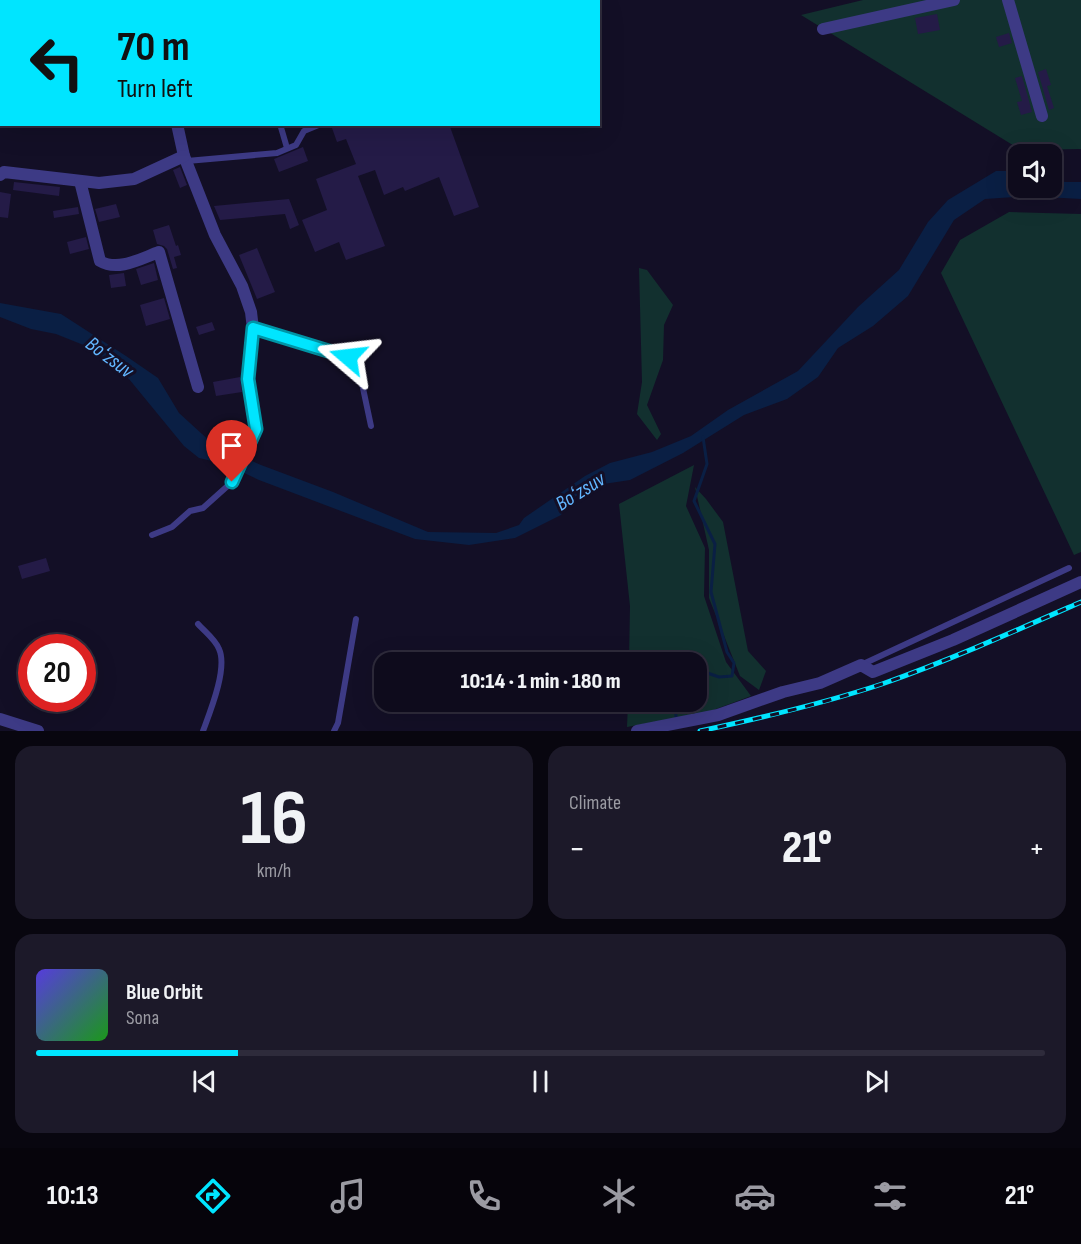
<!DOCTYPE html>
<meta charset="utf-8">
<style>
:root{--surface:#0e0b1c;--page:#1c1929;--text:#f1f3f6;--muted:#9b9ba3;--line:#2e2b3b;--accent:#00e5ff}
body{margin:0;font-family:"Sofia Sans Condensed",sans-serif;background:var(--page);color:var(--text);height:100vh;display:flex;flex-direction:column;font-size:22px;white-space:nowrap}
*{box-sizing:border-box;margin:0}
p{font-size:20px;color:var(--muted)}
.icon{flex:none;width:33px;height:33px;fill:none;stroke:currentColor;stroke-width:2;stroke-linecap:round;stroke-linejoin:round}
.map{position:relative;height:731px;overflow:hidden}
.side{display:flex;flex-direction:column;gap:15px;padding:15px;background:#08060f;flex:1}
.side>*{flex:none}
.hud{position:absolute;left:0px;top:0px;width:600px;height:126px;box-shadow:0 6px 24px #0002,0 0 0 2px var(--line);background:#00e5ff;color:#111;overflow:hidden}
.buttons{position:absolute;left:1008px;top:144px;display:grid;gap:12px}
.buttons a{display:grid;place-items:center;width:54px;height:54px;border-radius:12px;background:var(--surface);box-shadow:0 6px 24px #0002,0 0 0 2px var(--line);font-size:30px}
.speed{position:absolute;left:18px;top:634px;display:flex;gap:12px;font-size:30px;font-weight:700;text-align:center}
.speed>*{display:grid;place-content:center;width:78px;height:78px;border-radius:50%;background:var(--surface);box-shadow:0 6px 24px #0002,0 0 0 2px var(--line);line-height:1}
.speed .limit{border:9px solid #d22;background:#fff;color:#111}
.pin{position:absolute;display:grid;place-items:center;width:51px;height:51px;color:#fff;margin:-62px -26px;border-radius:50% 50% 50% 0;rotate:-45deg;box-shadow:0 0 6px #0007}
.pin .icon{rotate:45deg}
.me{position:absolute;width:66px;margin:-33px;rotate:287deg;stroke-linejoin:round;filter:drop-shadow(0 0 4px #0008)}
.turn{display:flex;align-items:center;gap:21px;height:126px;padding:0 18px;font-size:27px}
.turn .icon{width:78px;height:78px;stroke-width:2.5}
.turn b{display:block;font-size:42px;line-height:51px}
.big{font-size:45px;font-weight:800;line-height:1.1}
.side .card{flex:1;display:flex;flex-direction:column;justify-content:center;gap:9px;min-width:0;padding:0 21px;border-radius:18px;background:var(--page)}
.side .dial{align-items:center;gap:0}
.dial b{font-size:78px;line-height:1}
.song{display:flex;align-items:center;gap:18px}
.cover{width:72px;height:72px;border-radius:9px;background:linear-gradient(135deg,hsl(250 70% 55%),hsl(120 70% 35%))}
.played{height:6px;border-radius:3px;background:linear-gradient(90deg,var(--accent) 20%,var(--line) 20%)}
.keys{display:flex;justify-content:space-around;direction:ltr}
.heat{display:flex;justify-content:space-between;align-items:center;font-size:33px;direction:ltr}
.side .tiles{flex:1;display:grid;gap:15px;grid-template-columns:1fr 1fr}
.card:last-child{grid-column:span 2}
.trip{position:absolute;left:374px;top:652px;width:333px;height:60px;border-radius:18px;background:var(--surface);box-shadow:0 6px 24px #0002,0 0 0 2px var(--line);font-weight:800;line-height:60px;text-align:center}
.tabs{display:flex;height:96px;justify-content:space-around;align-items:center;background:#06040b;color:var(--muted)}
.tabs .icon{width:42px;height:42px}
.tabs .current{color:var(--accent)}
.tabs b{font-size:27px;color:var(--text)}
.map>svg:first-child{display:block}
</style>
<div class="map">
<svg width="1081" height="731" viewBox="0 0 1081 731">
<rect width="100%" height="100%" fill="#130f26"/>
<!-- green -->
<g fill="#12302f">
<path d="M863,0H1081V149L1021,150L801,15Z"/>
<path d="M1009,212L1081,214V552L1074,555L941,273L960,240Z"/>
<path d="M639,268L647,270L673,305L664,325L663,360L647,405L661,434L657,440L637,414L642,382Z"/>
<path d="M694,465L686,506L705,548L704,596L726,662L751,696L708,712L627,727L628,702H696V663H629L630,606L619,504Z"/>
<path d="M695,487L706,499L723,522L748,651L766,671L759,690L740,676L709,598V550Z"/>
</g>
<!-- water -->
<path fill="#0a1f44" d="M996,171H1018V188H1052V177L1065,182H1081V199L1027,196L985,199L954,220L908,296L873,326L838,348L818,377L787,399L744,415L683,453L630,480L597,485L571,499L561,515L515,538L469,545L415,539L259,480L225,464L199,458L184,446L129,379L91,348L56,334L31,329L0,317V303L61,314L126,356L158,378L179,413L213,444L261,465L333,492L428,532L496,533L519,525L524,518L585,476L610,463L652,452L691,436L728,410L798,371L858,307L899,270L928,222L948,200Z"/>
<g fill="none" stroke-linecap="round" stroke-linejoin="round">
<!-- stream -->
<g stroke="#0a1f44" stroke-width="3">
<path d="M696,669L719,677L732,676L734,663L727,652L711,592L715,544L694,501L707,464L703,437"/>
<path d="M675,702L676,717"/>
</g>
</g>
<!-- building -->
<g fill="#241b47">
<path d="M937,14L940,30L918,34L915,18Z"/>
<path d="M1009,33L1012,43L999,47L996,37Z"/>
<path d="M1046,69L1051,85L1047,86L1054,108L1049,110L1038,72Z"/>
<path d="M1022,76L1032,112L1021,115L1017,102L1022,101L1015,78Z"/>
<path d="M341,124H449L479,207L454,216L439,177L405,191L403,187L384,195L375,170L358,176L385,246L346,260L339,242L315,252L302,220L327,210L316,179L356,164L346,139L337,142L332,128Z"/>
<path d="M303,147L308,161L279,172L274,159Z"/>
<path d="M180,167L187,185L180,188L173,170Z"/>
<path d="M14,182L60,187L59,196L13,190Z"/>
<path d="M0,192L11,194L8,218L0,217Z"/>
<path d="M289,199L299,225L290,229L285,214L220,220L214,206Z"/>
<path d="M116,204L120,217L99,222L95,209Z"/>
<path d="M78,207L79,214L54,218L53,211Z"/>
<path d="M169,225L176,246L178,245L181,255L174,257L177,268L173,269L167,249L164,246L157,244L153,230Z"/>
<path d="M86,237L89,249L70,254L67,242Z"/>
<path d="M257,248L275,292L257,299L239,255Z"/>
<path d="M154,263L158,280L141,285L136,269Z"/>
<path d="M124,273L126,286L111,288L109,275Z"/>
<path d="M164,298L170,319L146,326L140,305Z"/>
<path d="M212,322L215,330L199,335L196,327Z"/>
<path d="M240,377L242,392L216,396L213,382Z"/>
<path d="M46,558L50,571L22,579L18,566Z"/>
</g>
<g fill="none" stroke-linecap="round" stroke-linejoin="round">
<!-- lane -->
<g stroke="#3d3a85" stroke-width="6">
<path d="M280,124L287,148"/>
<path d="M187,161L277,153L296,145L304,131L321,124"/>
<path d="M253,329L348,357L360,374L371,426"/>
<path d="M152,535L172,527L190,511L203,508L232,482L249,442"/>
<path d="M198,624C205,632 215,639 219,649C228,668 210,712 203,731"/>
<path d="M861,665L1069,568"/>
<path d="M334,731L338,723L356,619"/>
</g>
<!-- street -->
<g stroke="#3d3a85" stroke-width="12">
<path d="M146,0L147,2"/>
<path d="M1008,0L1042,116"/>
<path d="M823,29L954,0"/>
<path d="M177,124L184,156L215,235L242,286L251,312L253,329L248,379L256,429L249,442"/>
<path d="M0,175L4,172L99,183L134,179L184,156"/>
<path d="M80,181L100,261C118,272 142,258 159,252L198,387"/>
<path d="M0,719L38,731"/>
<path d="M637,731L718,715L783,692L820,683L861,665L873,672L953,640L1081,582"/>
</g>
<defs>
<path id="rail" d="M700,731C761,718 822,704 882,684C950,660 1015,631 1081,602"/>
</defs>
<!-- rail casing -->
<use href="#rail" stroke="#00e5ff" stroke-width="5"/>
<!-- rail -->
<use href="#rail" stroke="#130f26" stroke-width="3" stroke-dasharray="9" stroke-linecap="butt"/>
</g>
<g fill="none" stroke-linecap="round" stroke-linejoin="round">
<defs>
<path id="route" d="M232,482L256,429L248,379L253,328L348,357"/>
</defs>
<!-- route casing -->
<use href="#route" stroke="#0095a6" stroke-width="15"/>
<!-- route -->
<use href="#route" stroke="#00e5ff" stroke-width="10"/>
</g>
<g text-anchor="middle" stroke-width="6" stroke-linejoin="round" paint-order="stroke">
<!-- water labels -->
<g font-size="21" font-style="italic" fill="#62b6ff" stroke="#130f26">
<text transform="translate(110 357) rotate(37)" y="7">Boʻzsuv</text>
<text transform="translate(580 491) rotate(-32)" y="7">Boʻzsuv</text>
</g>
</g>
</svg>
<div class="buttons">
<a><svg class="icon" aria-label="sound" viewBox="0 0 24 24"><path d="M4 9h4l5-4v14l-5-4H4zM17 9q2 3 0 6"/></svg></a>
</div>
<div class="speed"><div class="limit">20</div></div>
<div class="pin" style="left:232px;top:482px;background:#d93025"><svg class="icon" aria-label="arrive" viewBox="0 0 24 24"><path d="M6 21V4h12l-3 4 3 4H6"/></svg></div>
<svg class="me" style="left:348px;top:357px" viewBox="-20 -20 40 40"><path d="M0-17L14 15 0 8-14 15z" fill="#00e5ff" stroke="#fff" stroke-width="4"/></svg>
<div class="trip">10:14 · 1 min · 180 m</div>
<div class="hud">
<div class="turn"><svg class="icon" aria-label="left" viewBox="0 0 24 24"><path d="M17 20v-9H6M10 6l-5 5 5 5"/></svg><div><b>70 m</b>Turn left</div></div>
</div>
</div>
<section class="side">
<div class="tiles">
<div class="card dial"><b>16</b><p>km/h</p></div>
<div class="card"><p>Climate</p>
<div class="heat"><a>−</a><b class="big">21°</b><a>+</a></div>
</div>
<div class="card">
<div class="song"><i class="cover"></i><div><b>Blue Orbit</b><p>Sona</p></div></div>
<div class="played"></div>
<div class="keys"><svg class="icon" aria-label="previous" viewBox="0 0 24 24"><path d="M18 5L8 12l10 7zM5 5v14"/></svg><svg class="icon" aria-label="pause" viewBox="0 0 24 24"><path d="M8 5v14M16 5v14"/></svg><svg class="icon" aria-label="next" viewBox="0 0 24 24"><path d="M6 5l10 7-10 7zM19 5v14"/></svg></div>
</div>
</div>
</section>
<nav class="tabs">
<b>10:13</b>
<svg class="icon current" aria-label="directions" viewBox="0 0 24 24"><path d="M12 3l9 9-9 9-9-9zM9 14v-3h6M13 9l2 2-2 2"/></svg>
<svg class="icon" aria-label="music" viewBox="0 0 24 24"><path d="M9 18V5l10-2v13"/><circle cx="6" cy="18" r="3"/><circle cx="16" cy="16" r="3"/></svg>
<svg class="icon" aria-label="phone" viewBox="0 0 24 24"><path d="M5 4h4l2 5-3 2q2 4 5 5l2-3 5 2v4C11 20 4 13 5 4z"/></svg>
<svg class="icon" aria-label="climate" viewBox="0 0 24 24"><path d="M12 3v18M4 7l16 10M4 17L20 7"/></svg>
<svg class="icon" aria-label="car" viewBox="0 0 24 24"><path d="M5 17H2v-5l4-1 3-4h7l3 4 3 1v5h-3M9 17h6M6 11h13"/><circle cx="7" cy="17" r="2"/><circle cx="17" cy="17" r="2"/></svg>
<svg class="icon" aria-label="filters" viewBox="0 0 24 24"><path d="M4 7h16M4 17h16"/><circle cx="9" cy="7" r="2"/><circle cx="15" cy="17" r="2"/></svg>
<b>21°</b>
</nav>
